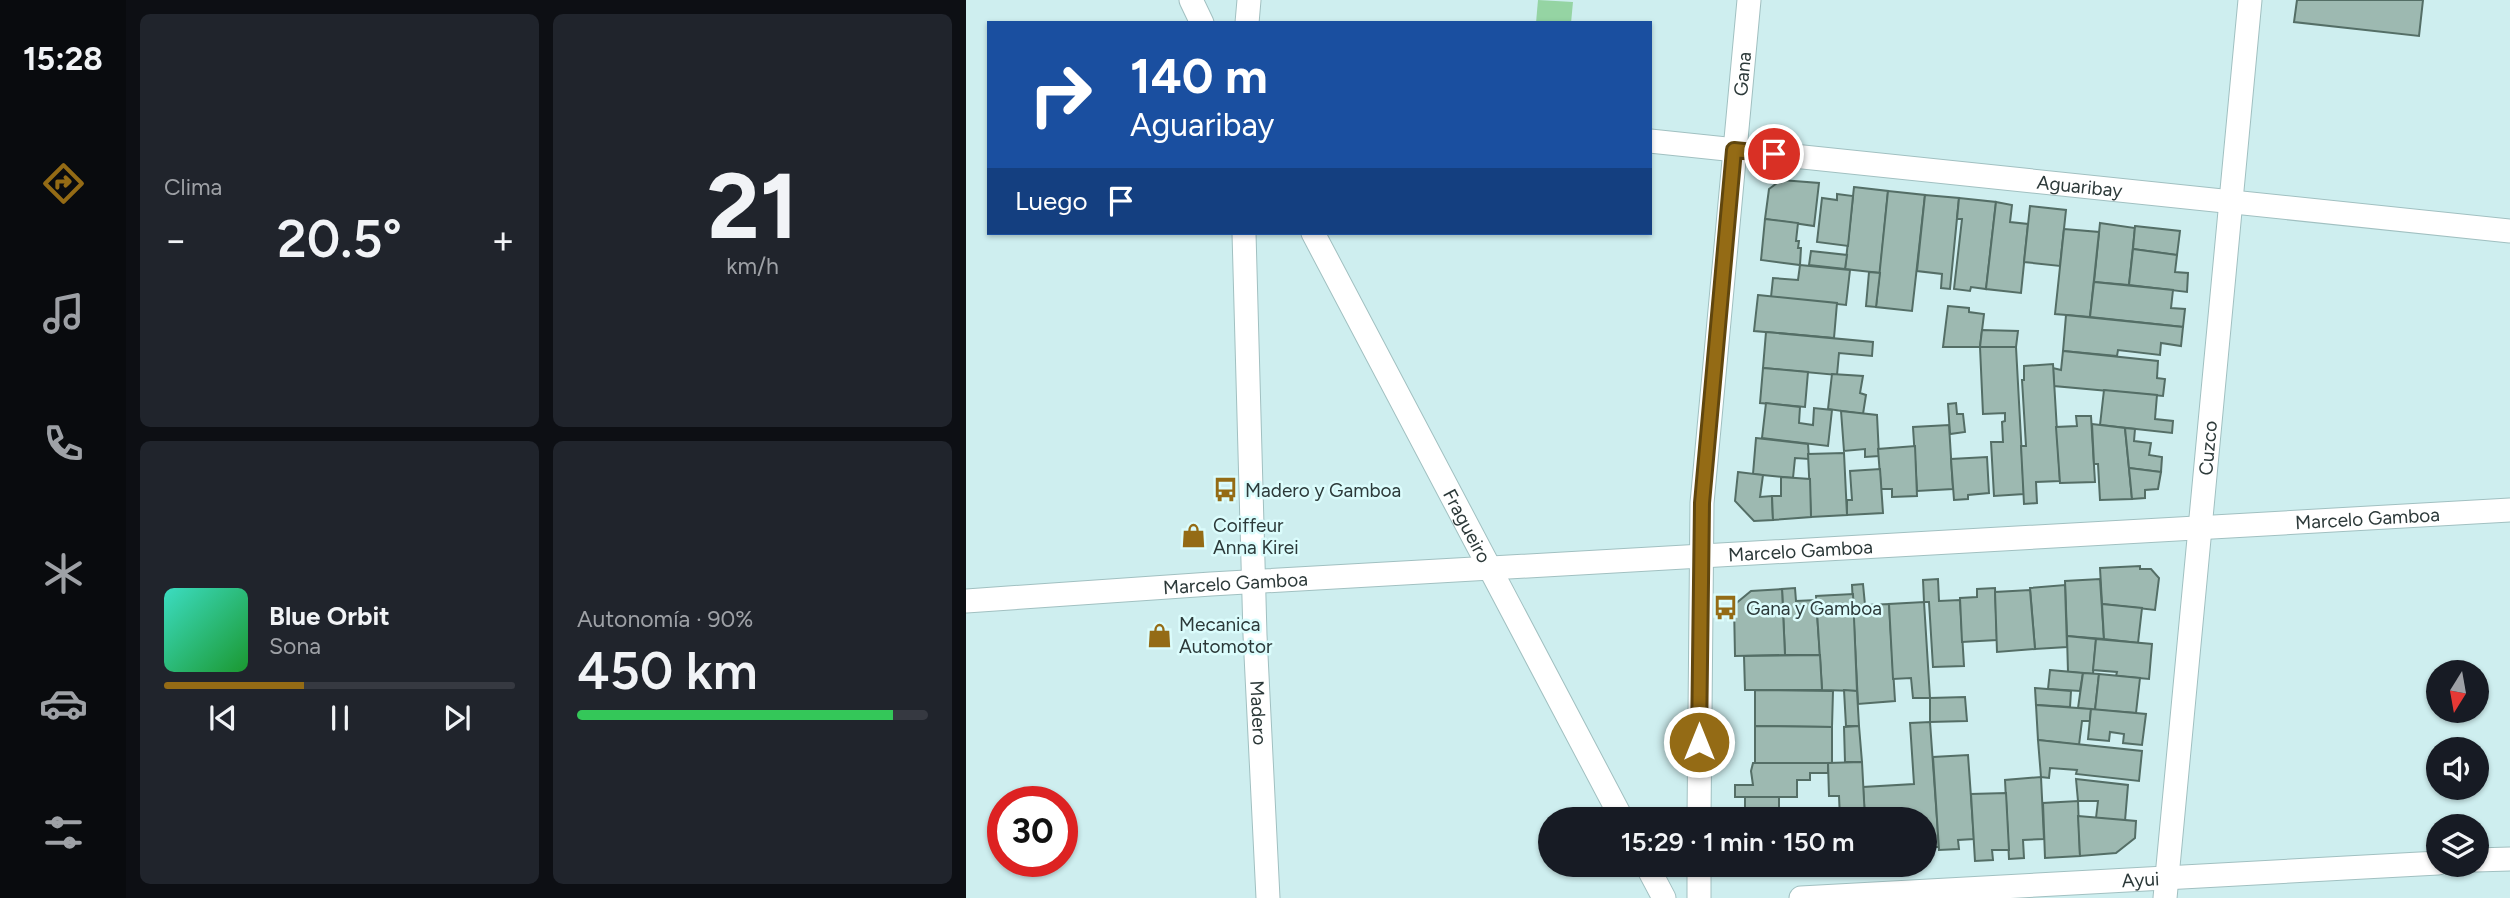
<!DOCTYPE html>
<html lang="es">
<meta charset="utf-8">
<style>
:root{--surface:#171b24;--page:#20242c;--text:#f1f3f6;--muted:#9ea1a6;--line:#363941;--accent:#946b15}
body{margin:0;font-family:Figtree,sans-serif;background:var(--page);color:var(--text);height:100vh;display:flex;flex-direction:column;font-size:26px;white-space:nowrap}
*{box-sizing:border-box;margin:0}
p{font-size:23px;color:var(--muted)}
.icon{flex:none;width:38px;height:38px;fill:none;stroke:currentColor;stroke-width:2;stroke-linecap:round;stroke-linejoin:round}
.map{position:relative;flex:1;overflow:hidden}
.panel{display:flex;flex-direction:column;gap:14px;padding:14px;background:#0d0f14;width:840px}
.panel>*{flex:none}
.banner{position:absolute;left:21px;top:21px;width:665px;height:214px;border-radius:0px;box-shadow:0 2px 5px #0004;background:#1a4fa0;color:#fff;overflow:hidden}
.needle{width:46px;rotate:191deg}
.tools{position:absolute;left:1460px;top:660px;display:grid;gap:14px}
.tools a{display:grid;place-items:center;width:63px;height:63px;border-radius:50%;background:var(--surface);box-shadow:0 2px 5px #0004;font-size:35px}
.speed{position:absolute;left:21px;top:786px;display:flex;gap:14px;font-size:35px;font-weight:700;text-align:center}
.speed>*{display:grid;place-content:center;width:91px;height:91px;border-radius:50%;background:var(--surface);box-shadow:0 2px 5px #0004;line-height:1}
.speed .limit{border:10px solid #d22;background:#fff;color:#111}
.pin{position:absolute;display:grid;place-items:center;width:60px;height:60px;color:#fff;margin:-30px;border:4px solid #fff;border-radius:50%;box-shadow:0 2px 7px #0007}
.me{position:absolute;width:77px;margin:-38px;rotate:0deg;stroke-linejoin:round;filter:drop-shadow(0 0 5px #0008)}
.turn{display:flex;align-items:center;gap:24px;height:147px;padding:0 28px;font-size:32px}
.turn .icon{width:91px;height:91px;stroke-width:2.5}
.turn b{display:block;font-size:49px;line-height:60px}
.then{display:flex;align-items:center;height:66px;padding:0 28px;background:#0003;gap:14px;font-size:26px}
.big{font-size:52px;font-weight:600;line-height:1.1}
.panel .tile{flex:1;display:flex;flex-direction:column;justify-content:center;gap:10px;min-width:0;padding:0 24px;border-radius:10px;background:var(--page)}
.panel .dial{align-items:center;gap:0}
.dial b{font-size:91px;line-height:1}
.song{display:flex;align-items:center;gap:21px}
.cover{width:84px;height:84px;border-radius:10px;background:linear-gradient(135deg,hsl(170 70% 55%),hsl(130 70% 35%))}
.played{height:7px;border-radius:4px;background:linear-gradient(90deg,var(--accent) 40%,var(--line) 40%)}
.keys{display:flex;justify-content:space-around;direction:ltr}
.heat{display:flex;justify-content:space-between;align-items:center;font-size:38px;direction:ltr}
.charge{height:10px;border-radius:5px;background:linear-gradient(90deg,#34c759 90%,var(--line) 0)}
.panel .tiles{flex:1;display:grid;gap:14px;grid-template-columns:repeat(2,1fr)}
.trip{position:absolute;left:572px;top:807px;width:399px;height:70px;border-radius:35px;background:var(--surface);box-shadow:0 2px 5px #0004;font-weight:600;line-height:70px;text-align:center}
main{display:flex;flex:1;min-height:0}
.tab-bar{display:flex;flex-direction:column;width:126px;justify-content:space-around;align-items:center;background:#090b0e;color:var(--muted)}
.tab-bar .icon{width:49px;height:49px}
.tab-bar .active{color:var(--accent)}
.tab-bar b{font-size:32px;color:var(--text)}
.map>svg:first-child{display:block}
</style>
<main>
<nav class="tab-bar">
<b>15:28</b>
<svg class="icon active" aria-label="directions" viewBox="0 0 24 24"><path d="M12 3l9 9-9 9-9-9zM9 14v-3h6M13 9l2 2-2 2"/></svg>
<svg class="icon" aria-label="music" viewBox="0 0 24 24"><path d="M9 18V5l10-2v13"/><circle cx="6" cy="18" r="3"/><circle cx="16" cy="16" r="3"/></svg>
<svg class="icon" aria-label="phone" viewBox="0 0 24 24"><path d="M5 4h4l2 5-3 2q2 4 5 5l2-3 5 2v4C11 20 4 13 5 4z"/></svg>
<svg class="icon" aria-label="climate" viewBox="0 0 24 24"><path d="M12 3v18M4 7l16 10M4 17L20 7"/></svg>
<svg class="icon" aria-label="car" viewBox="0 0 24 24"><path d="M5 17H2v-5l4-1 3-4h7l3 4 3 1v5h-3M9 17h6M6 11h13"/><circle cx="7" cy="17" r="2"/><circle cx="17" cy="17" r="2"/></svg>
<svg class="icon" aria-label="filters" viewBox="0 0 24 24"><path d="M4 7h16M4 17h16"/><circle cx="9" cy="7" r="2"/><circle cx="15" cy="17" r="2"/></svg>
</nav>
<section class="panel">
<div class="tiles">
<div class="tile"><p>Clima</p>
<div class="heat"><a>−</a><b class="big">20.5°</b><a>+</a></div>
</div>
<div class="tile dial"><b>21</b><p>km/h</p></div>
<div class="tile">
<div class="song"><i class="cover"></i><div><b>Blue Orbit</b><p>Sona</p></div></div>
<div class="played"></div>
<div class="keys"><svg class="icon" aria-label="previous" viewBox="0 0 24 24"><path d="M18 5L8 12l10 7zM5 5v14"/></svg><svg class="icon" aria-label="pause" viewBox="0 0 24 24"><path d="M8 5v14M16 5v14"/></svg><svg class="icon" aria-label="next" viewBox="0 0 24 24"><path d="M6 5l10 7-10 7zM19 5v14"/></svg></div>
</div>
<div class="tile"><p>Autonomía · 90%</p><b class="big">450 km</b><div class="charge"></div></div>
</div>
</section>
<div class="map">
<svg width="1544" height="898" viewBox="0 0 1544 898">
<rect width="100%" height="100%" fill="#ceeeef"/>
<!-- green -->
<path fill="#95d4a3" d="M572,0L607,2L605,23H570Z"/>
<!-- building -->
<g fill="#9db9b1" stroke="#546e66" stroke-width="2">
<path d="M1331,0H1457L1453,36L1328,22Z"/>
<path d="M815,180L853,183L848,226L799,219L803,189Z"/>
<path d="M888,187L922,191L914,273L879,269Z"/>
<path d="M922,191L959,195L946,311L910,307Z"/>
<path d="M871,194L887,196L882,246L851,242L856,198L871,200Z"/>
<path d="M959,195L993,198L984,289L975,288L976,274L951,271Z"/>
<path d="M993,198L1030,202L1020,289L1005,287L1004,291L988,289L996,219H991Z"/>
<path d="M1030,202L1046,205L1044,222L1062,224L1055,293L1020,289Z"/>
<path d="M1064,206L1100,210L1094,266L1058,262Z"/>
<path d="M799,219L832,223L830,241H833L832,248H835L834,265L795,260Z"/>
<path d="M1134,223L1169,228L1163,285L1128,282Z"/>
<path d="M1169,226L1214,231L1211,255L1167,249Z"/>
<path d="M1098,229L1133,232L1124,317L1089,314Z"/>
<path d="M1167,249L1211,255L1209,272L1222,273L1221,292L1163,285Z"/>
<path d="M845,251L881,255L879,269L843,265Z"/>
<path d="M834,265L884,270L880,305L805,297L807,278L832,280Z"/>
<path d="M903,272L914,273L910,307L900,306Z"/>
<path d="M1128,282L1207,290L1205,308L1219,309L1217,327L1124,317Z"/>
<path d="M792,295L871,303L868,338L788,331Z"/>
<path d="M982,306L1003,308V312L1018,314L1014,347H977Z"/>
<path d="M1100,315L1217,327L1215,346L1195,343L1194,355L1152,350L1151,356L1097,351Z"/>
<path d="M1016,330L1052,331L1050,347H1014Z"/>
<path d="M800,332L907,342L906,356L873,353L871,375L797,368Z"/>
<path d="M1014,347H1050L1058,494L1028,496L1025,442H1037L1036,422L1039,421V413L1017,414Z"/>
<path d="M1097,351L1192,361L1191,378L1199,379L1197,396L1088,386L1087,368L1095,370Z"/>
<path d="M1087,364L1094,481L1070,482L1071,503L1058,504L1055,446H1060L1056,380H1058V366Z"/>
<path d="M797,368L842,372L839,407L794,403Z"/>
<path d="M866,374L897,376L894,393L900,395L897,414L862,409Z"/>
<path d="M1138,390L1191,395L1189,419L1207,421L1206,433L1134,425Z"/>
<path d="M800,403L834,407L833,423L847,425L848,408L866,410L862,446L796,438Z"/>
<path d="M990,403L991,414H997L999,432L984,434L982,404Z"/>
<path d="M875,411L911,415L913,456L899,457V449L878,451Z"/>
<path d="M1110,416H1125L1129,482L1094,483L1090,427L1111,426Z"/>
<path d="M1126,424L1159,428L1166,499L1134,500L1132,464H1128Z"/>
<path d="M983,425L987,489L951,491L947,427Z"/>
<path d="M1159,428L1169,429L1168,441L1185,443L1183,455L1196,457L1195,472L1163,468Z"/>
<path d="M790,438L842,444L843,459L829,458L827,478L787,474Z"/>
<path d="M949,446L951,496L926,497V489H915L912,449Z"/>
<path d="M878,453L881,515L845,517L842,454Z"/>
<path d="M1021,457L1023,493L1002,495V499L988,500L985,459Z"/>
<path d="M1163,468L1195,472L1192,489L1179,490V498L1166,499Z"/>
<path d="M914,469L917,513L881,515V500H886L884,471Z"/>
<path d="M772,472L797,475L794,497L806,496L807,520L788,521L769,501Z"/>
<path d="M815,477L844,479L845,517L807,520L806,496H815Z"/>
<path d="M1174,566V569H1185L1193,578L1189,610L1136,604L1134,568Z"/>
<path d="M972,579L973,601L994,600L998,666L967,667L963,602H958L957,580Z"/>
<path d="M1134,579L1138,639L1101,636L1099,581Z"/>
<path d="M897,584L899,605L923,604L929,701L892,704L886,585Z"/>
<path d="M1099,585L1101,647L1069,649L1064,588Z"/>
<path d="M829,588L830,601L850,600L854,655H819L816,589Z"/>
<path d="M1029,588L1031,640L996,642L994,598L1011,597V589Z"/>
<path d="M816,589L819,655L769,656L768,605L785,591Z"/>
<path d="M1064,590L1069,649L1031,652L1029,592Z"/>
<path d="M887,594L891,691L856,690L850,596Z"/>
<path d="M958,602L964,698H947L945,678L927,679L923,604Z"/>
<path d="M1136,604L1176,608L1172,643L1138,639Z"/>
<path d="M1101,636L1130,639L1127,674L1102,672Z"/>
<path d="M1130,639L1186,644L1183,679L1150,676L1151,672L1127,670Z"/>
<path d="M854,655L856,690H779L778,656Z"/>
<path d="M1084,670L1117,673L1114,691L1082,689Z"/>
<path d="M1117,673L1133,674L1129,710L1112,708Z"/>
<path d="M1133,674L1174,678L1170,713L1129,710Z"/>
<path d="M1069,688L1105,691L1104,707L1070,705Z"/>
<path d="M789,690L867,691L866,727L789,726Z"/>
<path d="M878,690L891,691L893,726H880Z"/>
<path d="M999,697L1001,721L964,722V698Z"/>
<path d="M1070,705L1125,709L1124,721H1116L1113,745L1072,740Z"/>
<path d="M1125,709L1180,714L1176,745L1157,743L1158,734L1144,732L1143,741L1122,739Z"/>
<path d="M964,722L973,847H959V819H899L897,787L948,784L944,723Z"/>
<path d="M789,726L866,727V763H789Z"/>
<path d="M893,726L896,762H879L878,727Z"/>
<path d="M1072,740L1176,751L1173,781L1110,774L1111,770L1084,768L1083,778L1075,777Z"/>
<path d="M1002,755L1008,839L992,840L993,849L973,850L967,757Z"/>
<path d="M896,762L899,819H874L873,796H863L862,763Z"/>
<path d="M787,763H862V773H844V780H831V797H769V785H787L785,771Z"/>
<path d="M1075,777L1078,839L1057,840L1058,858L1043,859L1039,780Z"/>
<path d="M1110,779L1162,785L1159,821L1130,818L1132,801H1112Z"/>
<path d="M1040,793L1043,850H1026L1027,860L1009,861L1005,794Z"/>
<path d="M779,797H813V815L779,816Z"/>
<path d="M1112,801L1114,856L1079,858L1077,803Z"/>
<path d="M864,812V819H829V814Z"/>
<path d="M829,814V819H768V817Z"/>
<path d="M1112,816L1170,821L1169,838L1150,853L1114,856Z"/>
<path d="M794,864L795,874H783L775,871L770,864Z"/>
<path d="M794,864H832V871L795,874Z"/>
<path d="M866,864H902L903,868L866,870Z"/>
</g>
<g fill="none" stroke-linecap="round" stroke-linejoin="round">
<defs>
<g id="street">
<path d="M225,0L236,23"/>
<path d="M281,23L283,0"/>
<path id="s1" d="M684,141L1544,231"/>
<path id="s2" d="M278,233L289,635L302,898"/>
<path id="s3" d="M347,233L656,819"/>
<path id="s4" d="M0,601L245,584L1544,510"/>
<path id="s5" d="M733,819L736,503L783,0"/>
<path d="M1510,860L1544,859"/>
<path d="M680,864L698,898"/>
<path d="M733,898V864"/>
<path id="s6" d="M835,898L1472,863"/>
<path id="s7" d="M1199,898L1284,0"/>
</g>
</defs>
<!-- street casing -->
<use href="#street" stroke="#a1c0c1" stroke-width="25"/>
<!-- path -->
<path stroke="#8aa2a3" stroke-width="4.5" stroke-dasharray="3.5 5" stroke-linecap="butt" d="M595,23V22"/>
<!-- street -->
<use href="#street" stroke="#fff" stroke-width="23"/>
</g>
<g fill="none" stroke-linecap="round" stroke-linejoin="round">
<defs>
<path id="route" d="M733,742L736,503L768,150L808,154"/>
</defs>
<!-- route casing -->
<use href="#route" stroke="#60460e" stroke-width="18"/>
<!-- route -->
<use href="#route" stroke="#946b15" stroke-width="12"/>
</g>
<!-- icons -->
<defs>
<symbol id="bus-bare" viewBox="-9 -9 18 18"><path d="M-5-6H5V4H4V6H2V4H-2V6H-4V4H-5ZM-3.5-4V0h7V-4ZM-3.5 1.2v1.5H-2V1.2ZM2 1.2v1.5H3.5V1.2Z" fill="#946b15" stroke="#dbfcfc" stroke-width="2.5" paint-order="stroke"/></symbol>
<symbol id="shop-bare" viewBox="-9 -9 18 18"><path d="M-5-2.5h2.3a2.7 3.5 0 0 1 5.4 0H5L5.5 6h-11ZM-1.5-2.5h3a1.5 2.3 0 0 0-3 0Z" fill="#946b15" stroke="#dbfcfc" stroke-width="2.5" paint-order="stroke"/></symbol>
</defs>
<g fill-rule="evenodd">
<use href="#bus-bare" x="242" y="472" width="35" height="35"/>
<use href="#shop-bare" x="210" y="518" width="35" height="35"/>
<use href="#bus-bare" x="742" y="590" width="35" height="35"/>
<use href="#shop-bare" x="176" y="618" width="35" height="35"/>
</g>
<g text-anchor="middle" stroke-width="5" stroke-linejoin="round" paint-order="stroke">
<!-- street labels -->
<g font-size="19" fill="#2c3939" stroke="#dbfcfc">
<text dy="7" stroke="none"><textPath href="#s5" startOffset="747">Gana</textPath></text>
<text dy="7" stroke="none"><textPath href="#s1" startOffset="432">Aguaribay</textPath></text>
<text dy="7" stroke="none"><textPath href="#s7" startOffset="452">Cuzco</textPath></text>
<text dy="7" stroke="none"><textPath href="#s4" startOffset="1404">Marcelo Gamboa</textPath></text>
<text dy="7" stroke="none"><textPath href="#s3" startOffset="331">Fragueiro</textPath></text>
<text dy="7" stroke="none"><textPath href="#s4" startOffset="836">Marcelo Gamboa</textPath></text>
<text dy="7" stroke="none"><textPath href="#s4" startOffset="270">Marcelo Gamboa</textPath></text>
<text dy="7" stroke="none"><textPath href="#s2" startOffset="480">Madero</textPath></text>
<text dy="7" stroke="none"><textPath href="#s6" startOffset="340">Ayui</textPath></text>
</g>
<!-- poi labels -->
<g font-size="19" fill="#2c3939" stroke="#dbfcfc" text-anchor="start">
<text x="279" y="497">Madero y Gamboa</text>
<text x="247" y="532">Coiffeur<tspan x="247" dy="22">Anna Kirei</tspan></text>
<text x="780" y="615">Gana y Gamboa</text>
<text x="213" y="631">Mecanica<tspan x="213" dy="22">Automotor</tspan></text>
</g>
</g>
</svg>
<div class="tools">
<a><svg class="needle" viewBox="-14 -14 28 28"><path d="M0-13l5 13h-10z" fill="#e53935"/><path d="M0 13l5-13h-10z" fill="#9ea1a6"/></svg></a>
<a><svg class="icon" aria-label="sound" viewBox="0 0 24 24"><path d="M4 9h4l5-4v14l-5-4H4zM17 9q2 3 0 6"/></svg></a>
<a><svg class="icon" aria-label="layers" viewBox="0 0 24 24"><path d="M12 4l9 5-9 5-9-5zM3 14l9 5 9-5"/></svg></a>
</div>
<div class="speed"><div class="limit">30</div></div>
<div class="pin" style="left:808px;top:154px;background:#d93025"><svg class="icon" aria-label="arrive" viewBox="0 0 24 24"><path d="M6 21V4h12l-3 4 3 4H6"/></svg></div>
<svg class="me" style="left:733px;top:742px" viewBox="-20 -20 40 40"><circle r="17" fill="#946b15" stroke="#fff" stroke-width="3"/><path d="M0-11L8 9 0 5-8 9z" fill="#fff"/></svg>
<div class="trip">15:29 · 1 min · 150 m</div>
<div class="banner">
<div class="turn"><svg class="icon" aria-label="right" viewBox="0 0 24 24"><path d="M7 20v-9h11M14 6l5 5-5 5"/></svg><div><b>140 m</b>Aguaribay</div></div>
<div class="then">Luego<svg class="icon" aria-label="arrive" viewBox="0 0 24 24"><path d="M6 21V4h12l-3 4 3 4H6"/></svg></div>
</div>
</div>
</main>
